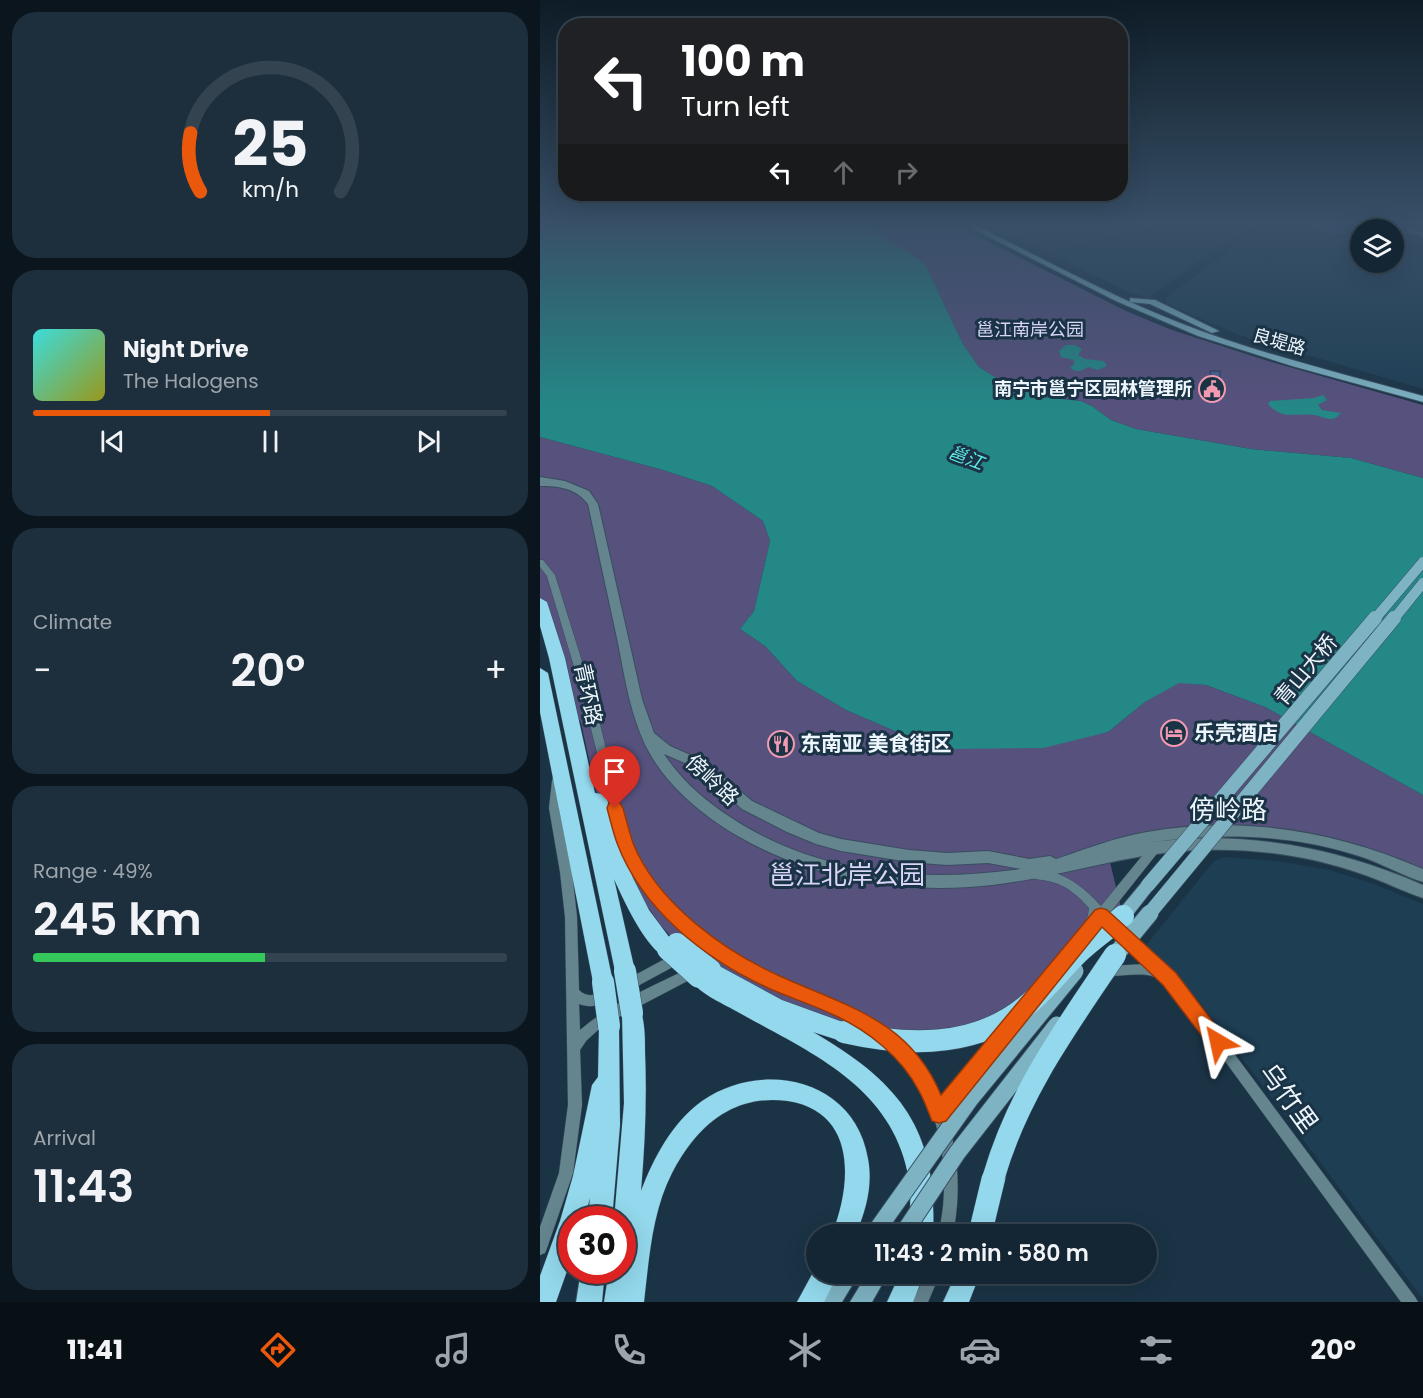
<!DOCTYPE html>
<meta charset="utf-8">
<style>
:root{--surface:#142634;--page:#1d2e3c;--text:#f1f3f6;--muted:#9da5ac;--line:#33434f;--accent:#ea580c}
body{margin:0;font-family:Poppins,"Noto Sans SC",sans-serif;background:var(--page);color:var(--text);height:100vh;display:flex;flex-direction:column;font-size:22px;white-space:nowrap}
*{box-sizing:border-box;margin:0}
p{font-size:20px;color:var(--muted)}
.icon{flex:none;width:33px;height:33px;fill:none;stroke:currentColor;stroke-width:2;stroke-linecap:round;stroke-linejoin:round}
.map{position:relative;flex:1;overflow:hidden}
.sheet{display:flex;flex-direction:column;gap:12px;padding:12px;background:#0b151d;width:540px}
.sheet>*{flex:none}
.banner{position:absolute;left:18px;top:18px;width:570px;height:183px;border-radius:24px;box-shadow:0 6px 24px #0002,0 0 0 2px var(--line);background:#202124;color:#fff;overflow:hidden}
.controls{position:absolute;left:810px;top:219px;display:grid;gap:12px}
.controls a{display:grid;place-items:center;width:54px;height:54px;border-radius:50%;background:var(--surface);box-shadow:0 6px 24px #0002,0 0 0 2px var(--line);font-size:30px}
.speed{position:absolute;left:18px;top:1206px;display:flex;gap:12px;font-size:30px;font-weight:700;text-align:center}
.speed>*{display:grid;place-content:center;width:78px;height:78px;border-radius:50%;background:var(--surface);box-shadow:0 6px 24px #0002,0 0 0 2px var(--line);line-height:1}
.speed .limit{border:9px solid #d22;background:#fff;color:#111}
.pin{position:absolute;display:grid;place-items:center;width:51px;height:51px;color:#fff;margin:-62px -26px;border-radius:50% 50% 50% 0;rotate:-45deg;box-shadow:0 0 6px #0007}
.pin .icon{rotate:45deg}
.me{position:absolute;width:66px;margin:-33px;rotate:324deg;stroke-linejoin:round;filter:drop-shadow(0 0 4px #0008)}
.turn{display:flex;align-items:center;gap:21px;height:126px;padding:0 24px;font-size:27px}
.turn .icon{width:78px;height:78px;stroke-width:2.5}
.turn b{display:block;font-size:42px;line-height:51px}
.lanes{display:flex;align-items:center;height:57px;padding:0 24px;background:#0003;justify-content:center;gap:30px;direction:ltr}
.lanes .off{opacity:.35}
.big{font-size:45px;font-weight:600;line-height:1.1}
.sheet .card{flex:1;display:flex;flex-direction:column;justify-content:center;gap:9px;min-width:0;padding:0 21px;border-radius:24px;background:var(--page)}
.sheet .dial{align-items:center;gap:0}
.dial svg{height:156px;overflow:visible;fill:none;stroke:var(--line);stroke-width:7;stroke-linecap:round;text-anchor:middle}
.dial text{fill:var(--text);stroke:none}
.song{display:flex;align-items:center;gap:18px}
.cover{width:72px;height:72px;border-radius:9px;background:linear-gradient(135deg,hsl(180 70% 55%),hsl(60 70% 35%))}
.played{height:6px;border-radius:3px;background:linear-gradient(90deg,var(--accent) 50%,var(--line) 50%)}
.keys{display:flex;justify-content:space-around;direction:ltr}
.heat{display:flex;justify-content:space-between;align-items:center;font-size:33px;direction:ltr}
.charge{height:9px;border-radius:4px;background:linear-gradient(90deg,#34c759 49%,var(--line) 0)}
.trip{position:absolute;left:266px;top:1224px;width:351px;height:60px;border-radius:30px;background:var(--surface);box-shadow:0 6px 24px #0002,0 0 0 2px var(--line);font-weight:600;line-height:60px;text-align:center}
.dock{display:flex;height:96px;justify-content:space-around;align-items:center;background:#080f15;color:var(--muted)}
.dock .icon{width:42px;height:42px}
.dock .selected{color:var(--accent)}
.dock b{font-size:27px;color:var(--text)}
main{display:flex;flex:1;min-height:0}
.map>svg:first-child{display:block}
</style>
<main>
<section class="sheet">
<div class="card dial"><svg viewBox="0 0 100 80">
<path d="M14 69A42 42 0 1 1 86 69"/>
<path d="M14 69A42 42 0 0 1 9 39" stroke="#ea580c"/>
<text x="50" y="56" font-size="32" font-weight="700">25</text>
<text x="50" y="72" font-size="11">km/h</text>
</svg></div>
<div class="card">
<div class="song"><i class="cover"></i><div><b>Night Drive</b><p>The Halogens</p></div></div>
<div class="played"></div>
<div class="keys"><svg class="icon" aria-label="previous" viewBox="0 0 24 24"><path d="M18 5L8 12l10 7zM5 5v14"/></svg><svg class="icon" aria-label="pause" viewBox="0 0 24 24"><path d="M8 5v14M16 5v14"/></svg><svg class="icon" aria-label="next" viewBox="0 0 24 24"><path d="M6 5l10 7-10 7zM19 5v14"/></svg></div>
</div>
<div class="card"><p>Climate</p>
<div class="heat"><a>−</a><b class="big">20°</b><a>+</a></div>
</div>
<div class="card"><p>Range · 49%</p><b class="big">245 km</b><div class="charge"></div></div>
<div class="card"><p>Arrival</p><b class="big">11:43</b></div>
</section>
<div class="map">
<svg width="883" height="1302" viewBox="0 0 883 1302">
<rect width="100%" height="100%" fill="#1a3345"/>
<!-- built -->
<g fill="#1e3e54">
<path d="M447,225H520L537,229L557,225H630L507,253Z"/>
<path d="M651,225L697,234L608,298L586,291L510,254L629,227Z"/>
<path d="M656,225H738L820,241V262H854V247L861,249L857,253L862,250L883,254V389L699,335L627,304L625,301L628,296L717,230L693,232Z"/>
<path d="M685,857L737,861L790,870L834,884L883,904V1299L659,1001L611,955L607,944L674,861Z"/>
</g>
<!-- green -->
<g fill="#57517e">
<path d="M318,225H415L586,311L632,330L725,360L883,405V478L811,458L711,449L596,429L571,420L552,406L541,401L504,397L473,388L439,367L423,344L386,266L380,260L333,230Z"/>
<path d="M0,437L123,470L172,486L223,521L230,541L214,611L200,629L225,646L257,681L306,710L364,735L410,749L568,732L605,702L639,682L666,685L725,707L883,795V876L766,837L623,835L567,850L583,916L514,979L427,1036L281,1025L137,944L119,923L96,890L57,795L41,723L25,694L0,602Z"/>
</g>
<!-- water -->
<g fill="#248887">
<path d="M0,225H318L333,230L380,260L386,266L423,344L439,367L473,388L504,397L541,401L552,406L571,420L596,429L711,449L811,458L883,478V795L725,707L666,685L639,683L605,702L568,732L503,748L410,749L364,735L306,710L257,681L225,646L200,629L214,611L230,541L223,521L172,486L123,470L0,437Z"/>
<path d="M526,345H535L542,349L538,355L545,359L564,361L567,366L558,370L548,367C542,371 537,373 530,368L534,364V360L521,357L519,351Z"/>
<path d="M783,395L787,400L778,405L782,410L801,413C792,424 786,417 774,415C756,413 742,420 728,404L730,401L774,398Z"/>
</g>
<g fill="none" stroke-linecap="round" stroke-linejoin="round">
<defs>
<g id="minor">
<path d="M0,560H3L15,575L54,700L86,830L108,875L145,918L188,951L239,979L306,1006L335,1021L344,1029L346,1033L344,1037L340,1039L336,1037L327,1029L298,1014L231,987L180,959L161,944L155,955L92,989L88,990L84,989L82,985L84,981L147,947L150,942L147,933L137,924L100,881L76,830L44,700L7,576L0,567Z"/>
<path d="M17,777L21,778L22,781L19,808L32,872L37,917L39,990C47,998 55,995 65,992L69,993L71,997L69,1001C59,1006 50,1008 39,1004L40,1030C71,1003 112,987 149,968L153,967L157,968L159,972L157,976L73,1020L58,1030L46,1041L40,1050L42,1105L33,1173L7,1248L5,1253L0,1255V1227L19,1173L28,1105L25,917L20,872L9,808L12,781L13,778Z"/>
<path d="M615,844L619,845L620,848L619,851L569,914L577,925L575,928C568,931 566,927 562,923H556L545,944L541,945L537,944L535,940L548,916L549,908C539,897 528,886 512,882C505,880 499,880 492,878L490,875L492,872C518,865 546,889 561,906L611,845Z"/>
<path d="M585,933L589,934L633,975L655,1001L875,1297L878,1302H861L647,1009L625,983C611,970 588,976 570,976L566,975L564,971L566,967L570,966L605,964L581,942L579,938L581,934Z"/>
<path d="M468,1020L472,1022L474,1026L472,1030L406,1116C419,1155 421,1194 413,1234H399C400,1225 402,1216 403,1207C407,1167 401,1124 381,1089C376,1081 371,1072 365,1065C359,1058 351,1052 347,1044L349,1040L353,1038C372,1046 392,1083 401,1101L464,1022Z"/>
<path d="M386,1274H400L388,1302H372Z"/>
</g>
<g id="tertiary">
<path d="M844,225H856L883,232V236Z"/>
<path d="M0,477L25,481L49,491L58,504L102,699L114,733L130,746L164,761L212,801L279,833L301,839L369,850L407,853L448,851L489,859L510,856L516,859C546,849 576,837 607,832C702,815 796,831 883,869V882C861,875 841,863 819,856C751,834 677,832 606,843C700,829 796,847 883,885V898C862,891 843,881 822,874C771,856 715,848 661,850C590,852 523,877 452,885C356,896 257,877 177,823C150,804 125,781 109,752C91,719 85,679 78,643C68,597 58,550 48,504C36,488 19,486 0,486ZM124,754L154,767L202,809L247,832L276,844L301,851L369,862L407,865L448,863L481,869C380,883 277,875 190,817C164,800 141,780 124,754Z"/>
</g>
<g id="secondary">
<path d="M425,225H434C501,257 566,294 635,321C716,353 800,373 883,396V402L752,366L658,336L576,301Z"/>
<path d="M590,298L615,300L679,331L672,333L610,304L590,302Z"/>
<path d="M608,879L613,881L615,885L613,889L588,921L583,922L578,921L575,916L578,911L603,881Z"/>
<path d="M298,1274H319L302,1302H280Z"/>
<path d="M327,1274H348L332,1302H310Z"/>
</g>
<g id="primary">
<path d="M0,598L7,602L25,658L55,793L64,794L67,799L93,878L109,910L138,949L135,955C130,957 126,958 122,955C104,944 83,899 74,879L95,971L92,977L85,980L78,977L75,971L9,658L0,626Z"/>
<path d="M0,668L8,673L73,982L70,988L63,991L56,988L53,982L0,712Z"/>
<path d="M170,961L242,1000L311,1025L314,1032L311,1039L304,1042L273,1032C361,1083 398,1130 393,1234H369C369,1216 372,1197 369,1179C353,1086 271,1053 196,1011C182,1003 156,992 149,977L152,971L161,969L163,964Z"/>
<path d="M92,1004L99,1006C105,1020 105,1037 105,1052C107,1098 105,1144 101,1191C114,1157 132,1123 162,1101C223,1059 315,1079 328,1159C333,1185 326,1210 316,1234H292C312,1184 317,1112 248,1101C227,1098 205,1101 186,1112C162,1125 144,1150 132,1173C112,1212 109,1259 104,1302H64L69,1270H82V1220H74L84,1103L82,1013L85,1006Z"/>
<path d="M69,1016L76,1019L79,1026L80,1125L72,1220H48L50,1198L44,1220H32V1257L16,1302H0V1276L20,1221L33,1176L52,1085L58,1077L59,1026L62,1019Z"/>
<path d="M454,1164L462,1168L466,1176L452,1234H428L442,1176L446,1168Z"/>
<path d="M276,1267V1274H298L284,1302H257Z"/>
<path d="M41,1270H65L62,1302H36Z"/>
<path d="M360,1274H384L373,1302H347Z"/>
<path d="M416,1274H440L429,1302H403Z"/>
</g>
</defs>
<!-- minor casing -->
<use href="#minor" stroke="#384e5f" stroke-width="1"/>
<!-- tertiary casing -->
<use href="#tertiary" stroke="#384e5f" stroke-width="2"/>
<!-- secondary casing -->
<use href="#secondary" stroke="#384e5f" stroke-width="2"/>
<!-- primary casing -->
<use href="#primary" stroke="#384e5f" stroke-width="1"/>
<!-- minor -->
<use href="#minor" fill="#64848e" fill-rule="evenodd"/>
<!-- tertiary -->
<use href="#tertiary" fill="#64848e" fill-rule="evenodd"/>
<!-- secondary -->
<use href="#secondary" fill="#7eb3c3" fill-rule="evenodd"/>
<!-- primary -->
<use href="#primary" fill="#93d8ec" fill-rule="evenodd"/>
<defs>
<g id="secondary-bridge-far2">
<path d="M834,620L883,562"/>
<path d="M853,620L883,583"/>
</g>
<g id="secondary-bridge-far1">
<path d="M608,885L835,618"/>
<path d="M609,914L854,618"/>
</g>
<g id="secondary-bridge">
<path d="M572,959L610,913"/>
<path d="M334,1234L430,1099L535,971"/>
<path d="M363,1234L417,1153L517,1025"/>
</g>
<g id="primary-bridge">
<path d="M137,944L170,970"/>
<path d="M128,949L159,977"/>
<path d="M85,971L92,1013"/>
<path d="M63,982L69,1026"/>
<path d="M304,1032C365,1046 433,1049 485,1007C504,992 519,972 537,954C551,940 568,929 583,916"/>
<path d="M454,1176C478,1093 527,1026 575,955"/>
</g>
</defs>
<!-- secondary-bridge-far2 casing -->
<use href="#secondary-bridge-far2" stroke="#384e5f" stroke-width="11" stroke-linecap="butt"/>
<!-- secondary-bridge-far1 casing -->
<use href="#secondary-bridge-far1" stroke="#384e5f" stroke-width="15" stroke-linecap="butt"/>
<!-- secondary-bridge casing -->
<use href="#secondary-bridge" stroke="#384e5f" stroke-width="19" stroke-linecap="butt"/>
<!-- primary-bridge casing -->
<use href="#primary-bridge" stroke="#384e5f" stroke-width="23" stroke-linecap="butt"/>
<!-- secondary-bridge-far2 -->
<use href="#secondary-bridge-far2" stroke="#7eb3c3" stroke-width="10"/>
<!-- secondary-bridge-far1 -->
<use href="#secondary-bridge-far1" stroke="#7eb3c3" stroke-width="14"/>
<!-- secondary-bridge -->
<use href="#secondary-bridge" stroke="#7eb3c3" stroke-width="17"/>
<!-- primary-bridge -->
<use href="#primary-bridge" stroke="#93d8ec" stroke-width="22"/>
</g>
<!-- wall -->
<g fill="#40537f">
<path d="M774,225H811V227L802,235L773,229Z"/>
<path d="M830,225H868L865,238L856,246L854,245V230H829Z"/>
<path d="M670,371L680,385L678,396H669V382Z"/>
</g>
<!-- shaded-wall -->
<g fill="#344368">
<path d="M804,225H811V227L802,235Z"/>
<path d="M862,225H868L865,238L856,246L860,227Z"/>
</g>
<!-- building -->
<path fill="#4a6094" stroke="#344368" stroke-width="1.5" d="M670,371H680V385H671Z"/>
<!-- sky -->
<linearGradient id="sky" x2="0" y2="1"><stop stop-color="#0e1c26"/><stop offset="0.55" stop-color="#385068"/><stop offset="1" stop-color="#385068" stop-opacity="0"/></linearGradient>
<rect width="883" height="408" fill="url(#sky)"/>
<!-- route -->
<path fill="#ea580c" stroke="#983908" stroke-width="1.5" d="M75,802L80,803L83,808C86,819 89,831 93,843C117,903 185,952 242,977C309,1007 370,1021 401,1095L555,910L561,908L567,910L636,973L688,1042L685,1048L678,1051L671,1048L623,985L562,927L406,1121L399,1123L392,1121C388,1111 384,1100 379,1091C362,1058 329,1031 296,1016C274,1005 250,998 228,988C165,959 102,910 77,843C73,832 70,819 67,808L69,803Z"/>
<!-- icons -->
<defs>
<symbol id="civic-ring" viewBox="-11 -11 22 22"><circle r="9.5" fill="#1a3345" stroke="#f19ab2" stroke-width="1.5"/><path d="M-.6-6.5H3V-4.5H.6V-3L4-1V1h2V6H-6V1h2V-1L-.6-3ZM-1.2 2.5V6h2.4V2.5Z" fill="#f19ab2"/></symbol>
<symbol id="hotel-ring" viewBox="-11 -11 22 22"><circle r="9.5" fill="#1a3345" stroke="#f19ab2" stroke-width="1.5"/><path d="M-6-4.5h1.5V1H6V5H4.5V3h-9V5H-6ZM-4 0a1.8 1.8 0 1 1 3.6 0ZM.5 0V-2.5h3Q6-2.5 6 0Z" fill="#f19ab2"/></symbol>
<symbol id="restaurant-ring" viewBox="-11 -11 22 22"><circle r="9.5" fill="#1a3345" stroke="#f19ab2" stroke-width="1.5"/><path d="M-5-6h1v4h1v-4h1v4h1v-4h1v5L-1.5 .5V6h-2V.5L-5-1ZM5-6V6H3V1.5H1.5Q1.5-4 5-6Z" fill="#f19ab2"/></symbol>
</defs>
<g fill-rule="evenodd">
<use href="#civic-ring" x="657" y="374" width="30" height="30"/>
<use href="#hotel-ring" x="619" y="718" width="30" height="30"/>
<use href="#restaurant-ring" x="226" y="729" width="30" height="30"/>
</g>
<g text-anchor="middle" stroke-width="6" stroke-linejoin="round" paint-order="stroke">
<!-- far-park labels -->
<g font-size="18" fill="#d8d5f8" stroke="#1a3345">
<text x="490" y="336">邕江南岸公园</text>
</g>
<!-- far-street labels -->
<g font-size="18" fill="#edf6fd" stroke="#1a3345">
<text transform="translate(739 342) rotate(16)" y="6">良堤路</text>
</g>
<!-- far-poi labels -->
<g font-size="18" font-weight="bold" fill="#edf6fd" stroke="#1a3345" text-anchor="end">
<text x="652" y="395">南宁市邕宁区园林管理所</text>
</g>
<!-- far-water labels -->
<g font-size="18" font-style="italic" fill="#5ee7e6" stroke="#1a3345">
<text transform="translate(426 458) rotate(21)" y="6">邕江</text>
</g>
<!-- street labels -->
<g font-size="21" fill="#edf6fd" stroke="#1a3345">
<text transform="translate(766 670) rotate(-50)" y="7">青山大桥</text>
<text transform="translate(48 694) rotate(78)" y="7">青环路</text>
<text transform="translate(172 780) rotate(43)" y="7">傍岭路</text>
</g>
<!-- poi labels -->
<g font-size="21" font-weight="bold" fill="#edf6fd" stroke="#1a3345" text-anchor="start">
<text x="654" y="740">乐壳酒店</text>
<text x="260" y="751">东南亚 美食街区</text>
</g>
<!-- near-street labels -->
<g font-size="26" fill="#edf6fd" stroke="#1a3345">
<text x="688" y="819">傍岭路</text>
<text transform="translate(749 1098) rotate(54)" y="9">乌竹里</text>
</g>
<!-- near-park labels -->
<g font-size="26" fill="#d8d5f8" stroke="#1a3345">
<text x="307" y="884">邕江北岸公园</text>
</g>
</g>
</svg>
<div class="controls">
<a><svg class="icon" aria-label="layers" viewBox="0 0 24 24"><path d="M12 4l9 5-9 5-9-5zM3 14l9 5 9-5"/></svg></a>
</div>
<div class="speed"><div class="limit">30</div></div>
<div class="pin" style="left:75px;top:808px;background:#d93025"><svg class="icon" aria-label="arrive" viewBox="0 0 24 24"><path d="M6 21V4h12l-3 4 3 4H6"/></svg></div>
<svg class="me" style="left:678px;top:1042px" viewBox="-20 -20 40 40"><path d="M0-17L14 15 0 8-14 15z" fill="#ea580c" stroke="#fff" stroke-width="4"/></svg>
<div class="trip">11:43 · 2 min · 580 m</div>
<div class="banner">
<div class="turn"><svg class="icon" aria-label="left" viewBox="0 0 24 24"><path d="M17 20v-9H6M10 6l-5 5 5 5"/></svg><div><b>100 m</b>Turn left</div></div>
<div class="lanes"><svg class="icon" aria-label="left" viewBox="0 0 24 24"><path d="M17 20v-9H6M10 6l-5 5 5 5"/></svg><svg class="icon off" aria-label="ahead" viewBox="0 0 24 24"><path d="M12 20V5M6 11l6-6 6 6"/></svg><svg class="icon off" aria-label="right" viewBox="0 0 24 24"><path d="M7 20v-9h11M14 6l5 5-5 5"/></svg></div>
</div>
</div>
</main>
<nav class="dock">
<b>11:41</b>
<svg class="icon selected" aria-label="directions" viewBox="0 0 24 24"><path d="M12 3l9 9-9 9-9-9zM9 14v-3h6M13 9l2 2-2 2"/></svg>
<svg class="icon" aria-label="music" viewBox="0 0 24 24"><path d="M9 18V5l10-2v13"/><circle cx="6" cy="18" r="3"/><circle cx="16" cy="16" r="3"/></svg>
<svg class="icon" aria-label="phone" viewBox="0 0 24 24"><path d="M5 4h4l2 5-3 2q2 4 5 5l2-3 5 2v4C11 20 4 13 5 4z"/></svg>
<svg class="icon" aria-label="climate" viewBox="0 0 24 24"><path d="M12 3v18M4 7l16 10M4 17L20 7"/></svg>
<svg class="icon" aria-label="car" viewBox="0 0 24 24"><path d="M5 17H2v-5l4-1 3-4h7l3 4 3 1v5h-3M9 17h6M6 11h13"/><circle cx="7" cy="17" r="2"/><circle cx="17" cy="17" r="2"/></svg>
<svg class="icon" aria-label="filters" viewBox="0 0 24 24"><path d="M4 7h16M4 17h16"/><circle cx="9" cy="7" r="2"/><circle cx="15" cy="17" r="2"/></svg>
<b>20°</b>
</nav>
